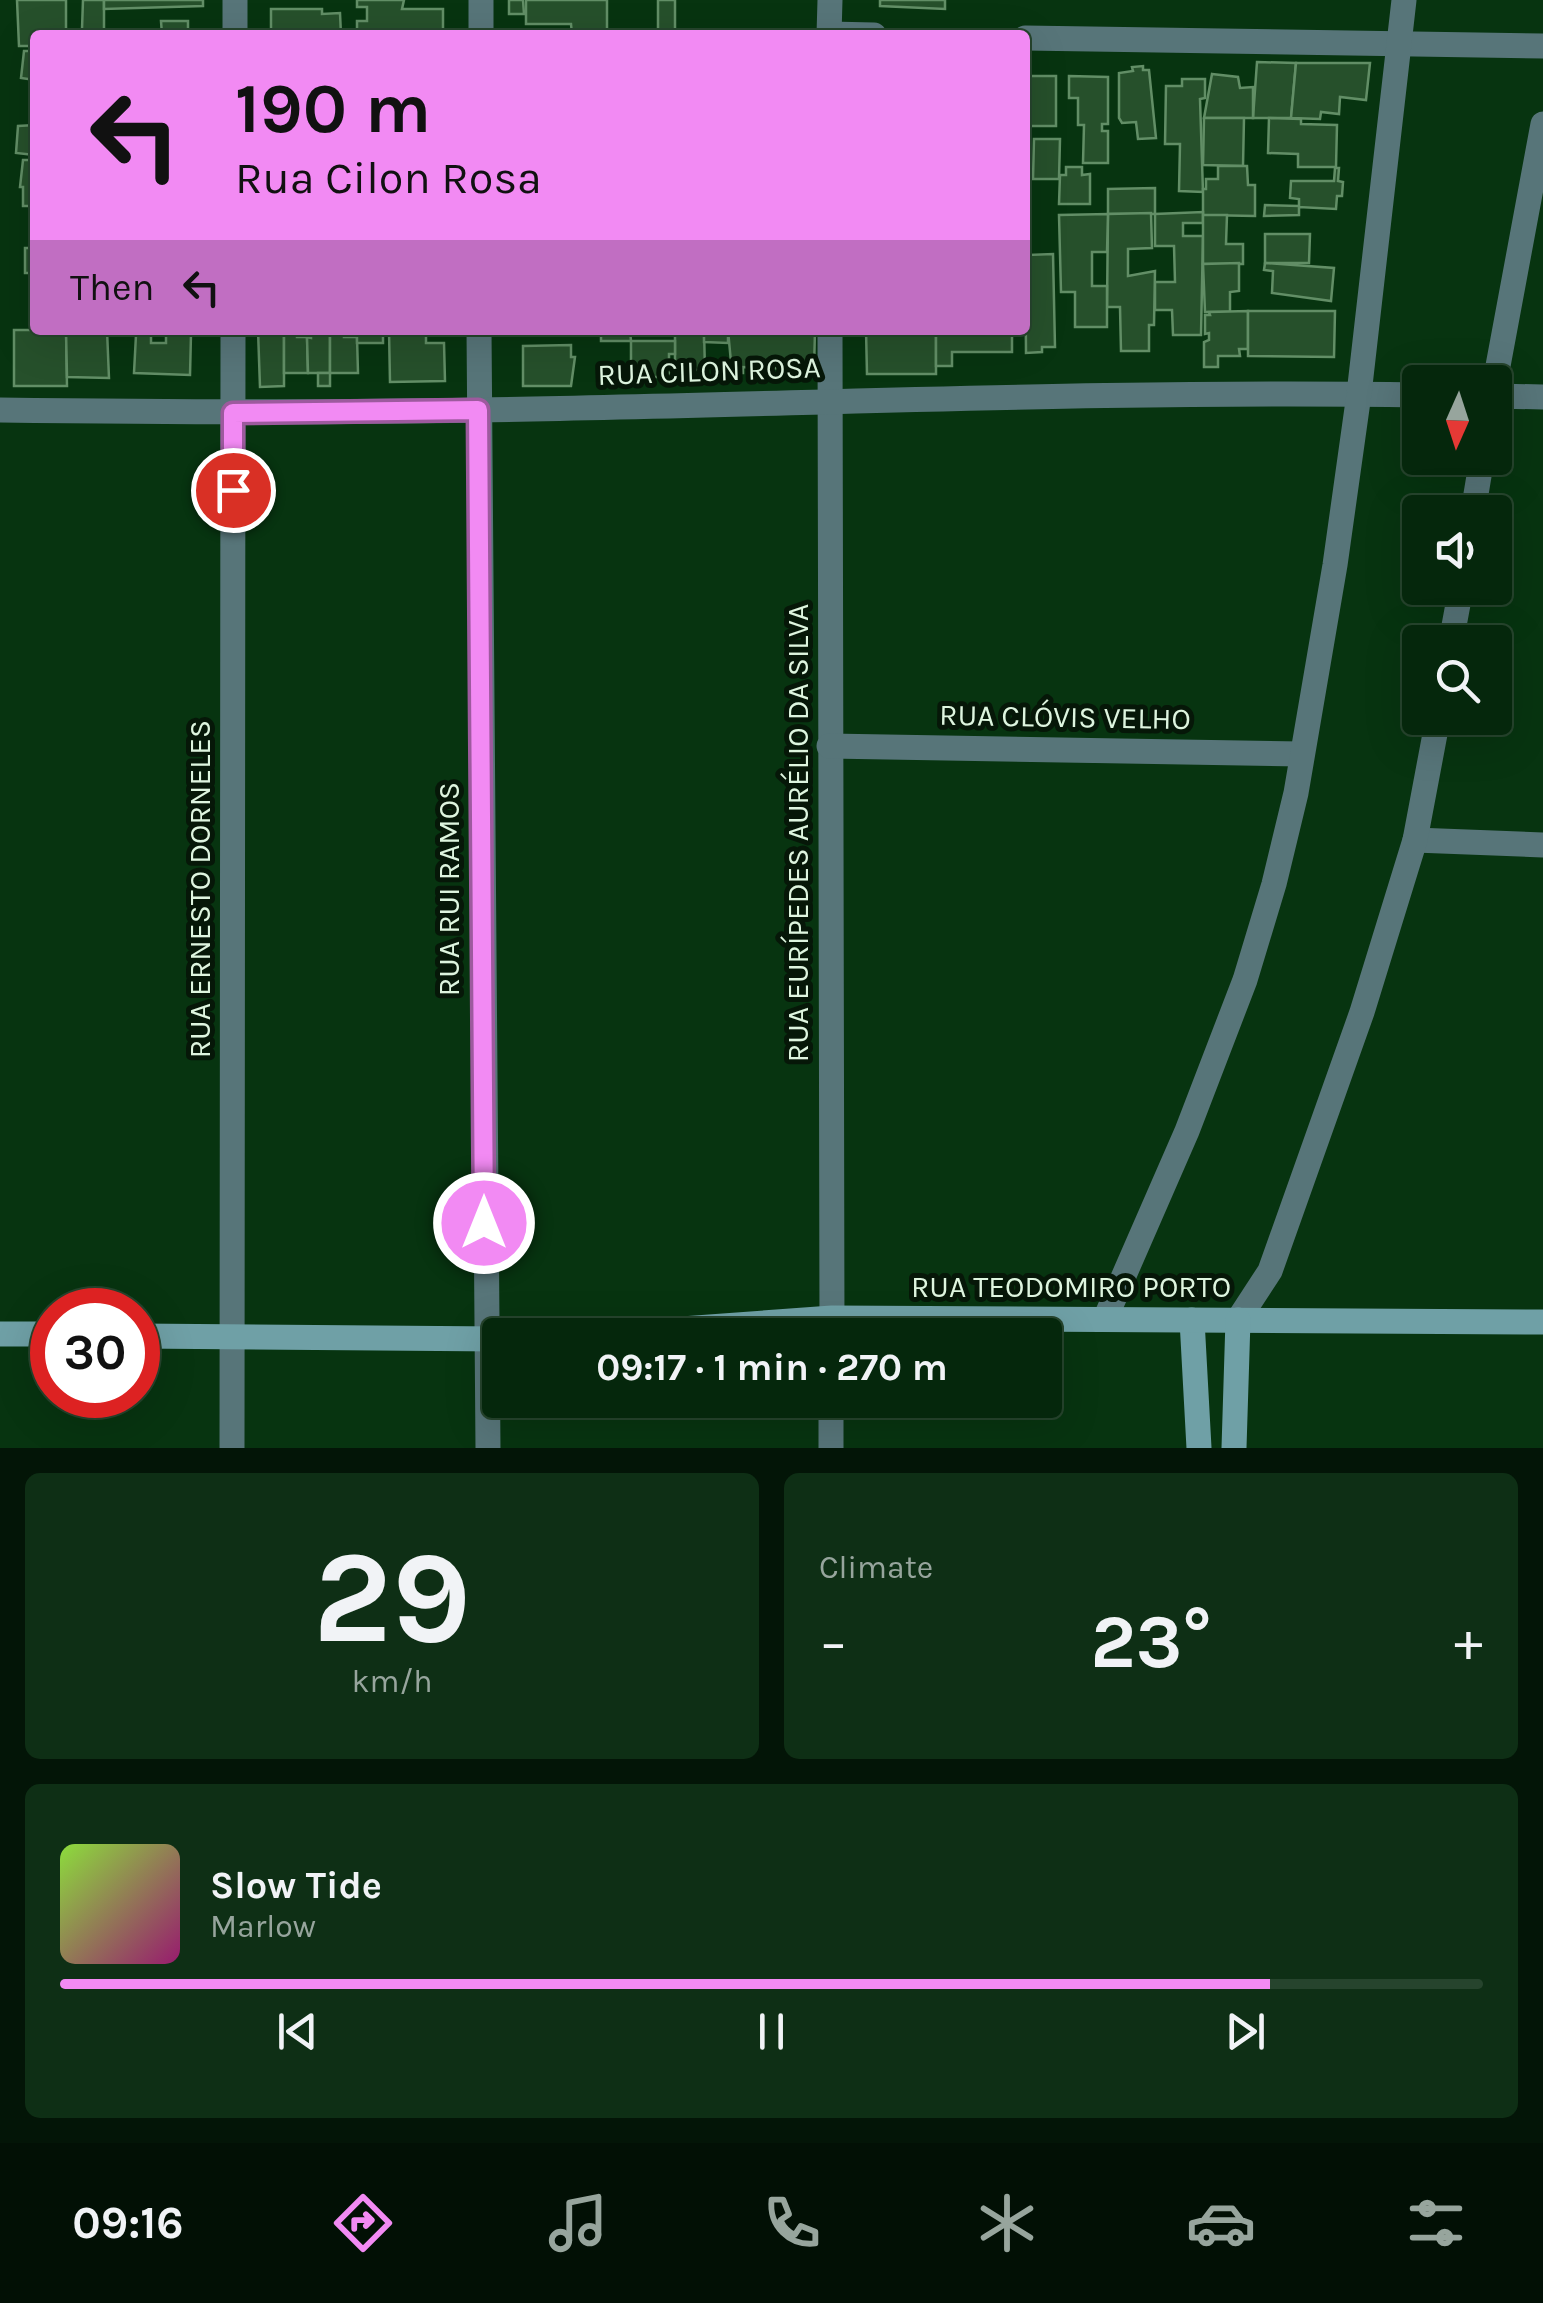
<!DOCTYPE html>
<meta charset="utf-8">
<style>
:root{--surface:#05270c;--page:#0e2f15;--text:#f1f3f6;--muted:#97a59d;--line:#26442d;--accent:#f28af3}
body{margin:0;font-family:Karla,sans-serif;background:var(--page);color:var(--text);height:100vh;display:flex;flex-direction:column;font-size:38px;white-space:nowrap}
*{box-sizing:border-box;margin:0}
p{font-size:32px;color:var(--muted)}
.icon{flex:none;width:55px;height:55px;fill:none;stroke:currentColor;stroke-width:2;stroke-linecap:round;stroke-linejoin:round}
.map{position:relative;height:1448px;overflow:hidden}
.sheet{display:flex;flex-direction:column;gap:25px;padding:25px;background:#031507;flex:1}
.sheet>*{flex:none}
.guide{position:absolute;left:30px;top:30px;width:1000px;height:305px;border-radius:10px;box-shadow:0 10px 40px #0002,0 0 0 2px var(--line);background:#f28af3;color:#111;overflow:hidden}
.needle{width:65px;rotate:183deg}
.fabs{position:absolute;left:1402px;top:365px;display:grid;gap:20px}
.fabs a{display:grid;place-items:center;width:110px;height:110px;border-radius:10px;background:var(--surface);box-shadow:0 10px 40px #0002,0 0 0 2px var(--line);font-size:50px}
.speed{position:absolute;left:30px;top:1288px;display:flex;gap:20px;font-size:50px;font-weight:700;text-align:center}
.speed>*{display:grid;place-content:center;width:130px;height:130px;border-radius:50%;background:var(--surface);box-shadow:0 10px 40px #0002,0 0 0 2px var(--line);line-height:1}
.speed .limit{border:15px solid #d22;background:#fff;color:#111}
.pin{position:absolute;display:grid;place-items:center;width:85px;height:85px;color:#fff;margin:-42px;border:5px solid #fff;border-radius:50%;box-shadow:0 2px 10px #0007}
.me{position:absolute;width:110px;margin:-55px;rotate:0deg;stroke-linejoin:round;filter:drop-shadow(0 0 8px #0008)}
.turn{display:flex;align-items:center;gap:35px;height:210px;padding:0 40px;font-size:45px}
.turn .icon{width:130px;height:130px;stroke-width:2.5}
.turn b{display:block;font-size:70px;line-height:85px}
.then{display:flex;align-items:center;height:95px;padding:0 40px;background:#0003;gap:20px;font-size:38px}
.big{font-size:75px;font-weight:700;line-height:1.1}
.sheet .widget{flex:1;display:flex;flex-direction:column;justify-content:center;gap:15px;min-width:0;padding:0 35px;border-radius:15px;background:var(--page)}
.sheet .dial{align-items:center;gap:0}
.dial b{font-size:130px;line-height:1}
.song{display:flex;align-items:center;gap:30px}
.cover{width:120px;height:120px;border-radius:15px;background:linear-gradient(135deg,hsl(90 70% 55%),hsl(320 70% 35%))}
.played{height:10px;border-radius:5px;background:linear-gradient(90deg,var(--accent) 85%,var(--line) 85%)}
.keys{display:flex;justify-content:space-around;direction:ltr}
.heat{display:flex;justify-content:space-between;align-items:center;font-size:55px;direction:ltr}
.sheet .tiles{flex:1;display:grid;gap:25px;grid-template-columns:1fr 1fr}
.widget:last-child{grid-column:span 2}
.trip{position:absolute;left:482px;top:1318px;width:580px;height:100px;border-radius:10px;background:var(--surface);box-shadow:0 10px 40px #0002,0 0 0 2px var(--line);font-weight:700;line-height:100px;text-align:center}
.tab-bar{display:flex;height:160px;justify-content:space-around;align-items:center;background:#021005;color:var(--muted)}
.tab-bar .icon{width:70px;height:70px}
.tab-bar .on{color:var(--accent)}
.tab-bar b{font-size:45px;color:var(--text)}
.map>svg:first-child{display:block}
</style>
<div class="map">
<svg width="1543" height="1448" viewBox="0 0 1543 1448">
<rect width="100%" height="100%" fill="#073410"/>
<!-- building -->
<g fill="#26502b" stroke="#628e66" stroke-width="2.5">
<path d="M17,0H66V30L82,29L83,0H104V35H35V46H19Z"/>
<path d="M104,0H203V6L104,9Z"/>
<path d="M357,0H404L402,9H443V35H357V21H367V7H357Z"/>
<path d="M509,0H523L524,14H509Z"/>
<path d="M526,0H607V35H572L571,24H526Z"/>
<rect x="658" y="0" width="17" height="35"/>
<path d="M880,0H945V9L880,6Z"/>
<path d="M271,9H322V14L340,13L341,35H271Z"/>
<path d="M161,21H188V35H162Z"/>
<path d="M24,51H35V80L21,78Z"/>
<path d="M1257,62L1296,63L1291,118H1253Z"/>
<path d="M1296,63H1370L1366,100L1340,97L1339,114L1321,112L1320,119L1291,118Z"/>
<path d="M1143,66V70H1149L1156,138L1138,139L1136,122L1122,123L1119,118V73L1133,71L1132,67Z"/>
<path d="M1212,74L1238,77L1240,88L1253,87V118H1204Z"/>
<rect x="1025" y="76" width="31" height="50"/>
<path d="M1069,76L1108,77V124H1102V131H1108V163H1083L1084,125H1078V98H1069Z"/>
<path d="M1182,79H1205V98L1200,99L1203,192L1179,191L1180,144H1165L1166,86H1182Z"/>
<path d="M1204,118H1244L1243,166L1203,165Z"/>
<path d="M1269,118L1301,119V124L1337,125L1336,167H1298V154L1268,153Z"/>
<path d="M35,125V155L16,153L18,126Z"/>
<path d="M1034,139H1060L1059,179H1033Z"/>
<path d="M23,160H35V216L33,206H23V187H20Z"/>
<path d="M1218,166H1247L1248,185H1255V216L1203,215V189H1206V179H1218Z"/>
<path d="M1066,167H1082V175L1090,174V204H1059L1060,175H1066Z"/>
<path d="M1335,168H1339L1338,181L1343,182L1342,196H1337L1336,209L1299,207V215L1264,216L1265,205L1299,206V199L1290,198L1291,181H1334Z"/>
<path d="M1155,188V214H1108V189Z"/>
<path d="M1203,212V223H1183V236H1203L1201,335H1173L1172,310H1155V282H1175L1174,246H1155V214Z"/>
<path d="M1151,213L1152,248L1128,249V276L1155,271L1154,325H1149V351H1121L1120,307H1107L1108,214Z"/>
<path d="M1108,214L1107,252H1092V286H1107V327H1075V292H1061L1059,215Z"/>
<path d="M1025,215H1028V255L1053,254L1055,347H1042V352L1026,353Z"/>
<path d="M1203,215H1227L1226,244H1243V264H1203Z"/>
<path d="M1265,234H1310L1309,263H1265Z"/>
<rect x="25" y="248" width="10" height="25"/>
<path d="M1239,263V291L1230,292V312H1205L1203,264Z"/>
<path d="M1265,263L1334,268L1331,301L1272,293L1273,271L1264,270Z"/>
<path d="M1248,311V349H1239L1240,356H1218V367H1204V342L1209,340V333L1205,334V315H1210L1209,312Z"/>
<path d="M1248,311H1335L1334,357L1248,356Z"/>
<path d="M14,330H66L67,386H14Z"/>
<path d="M66,330H107L109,378L67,377Z"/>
<path d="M258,330H284V386L260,387Z"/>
<path d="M284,330H297V337H307L308,373H284Z"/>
<path d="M311,330H330V373H308L307,337L311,338Z"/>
<path d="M330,330H344V337H357L358,373H330Z"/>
<rect x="357" y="330" width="26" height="13"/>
<path d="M389,330H426V343H444L445,381L390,382Z"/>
<path d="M525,330H583L584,333H525Z"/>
<path d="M601,330H630L631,341H601Z"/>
<path d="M675,330H704L705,371L675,367Z"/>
<path d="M704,330H728V343L704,342Z"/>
<path d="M728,330H815L814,370L743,367V373H732Z"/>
<path d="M866,330H936V374H867Z"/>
<path d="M936,330H1012V352H952V366H936Z"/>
<path d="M166,333L191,334L190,375L134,373L136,335H151V343H166Z"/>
<path d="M631,341H675V354H669V377H631Z"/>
<path d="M571,345V357H575L571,386H523V346Z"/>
<rect x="318" y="373" width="12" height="13"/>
</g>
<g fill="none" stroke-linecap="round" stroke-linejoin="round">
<!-- street -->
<g stroke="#577579" stroke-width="25">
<path d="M829,34L874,35"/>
<path d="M235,35V0"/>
<path d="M481,35V0"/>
<path d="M829,35L830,0"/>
<path d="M1025,38L1543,46"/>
<path d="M479,330L488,1448"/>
<path d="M830,330L832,1335"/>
<path d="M1495,382L1543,124"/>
<path d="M1495,396L1543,397"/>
<path d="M0,410C159,412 317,413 476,410C791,405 1105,390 1420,395"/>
<path d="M1473,512L1482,458"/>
<path d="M1451,642L1461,588"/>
<path d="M829,746L1301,754"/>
<path d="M1415,840L1543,845"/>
<path d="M1105,1319L1187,1131L1245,980L1274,884L1296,793L1335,565L1359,394L1404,0"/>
<path d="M1238,1320L1270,1271L1362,1012L1415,840L1438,718"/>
<path d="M232,1448L233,330"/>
<path d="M831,1448V1400"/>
</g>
<!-- secondary -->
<g stroke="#6fa0a6" stroke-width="25">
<path d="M1192,1320L1199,1448"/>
<path d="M0,1334H52"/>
<path d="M599,1335L832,1318L1543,1322"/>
<path d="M138,1336L500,1339"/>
<path d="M1234,1448L1238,1320"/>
</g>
</g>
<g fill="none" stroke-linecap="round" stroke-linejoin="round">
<defs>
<path id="route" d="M233,490V413L478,410L484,1223"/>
</defs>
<!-- route casing -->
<use href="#route" stroke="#9d5a9e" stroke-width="25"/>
<!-- route -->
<use href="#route" stroke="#f28af3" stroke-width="18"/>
</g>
<g text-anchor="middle" stroke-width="10" stroke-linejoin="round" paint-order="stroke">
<!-- street labels -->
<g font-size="30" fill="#def5df" stroke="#061708">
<text transform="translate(709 371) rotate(-2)" y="10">RUA CILON ROSA</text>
<text transform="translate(1065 717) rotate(1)" y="10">RUA CLÓVIS VELHO</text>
<text transform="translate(798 833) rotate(-90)" y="10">RUA EURÍPEDES AURÉLIO DA SILVA</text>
<text transform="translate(200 889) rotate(-90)" y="10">RUA ERNESTO DORNELES</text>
<text transform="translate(449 889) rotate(-90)" y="10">RUA RUI RAMOS</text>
<text x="1071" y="1297">RUA TEODOMIRO PORTO</text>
</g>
</g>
</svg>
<div class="fabs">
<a><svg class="needle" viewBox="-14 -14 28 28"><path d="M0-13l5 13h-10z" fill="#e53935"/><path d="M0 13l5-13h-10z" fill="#97a59d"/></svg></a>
<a><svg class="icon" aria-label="sound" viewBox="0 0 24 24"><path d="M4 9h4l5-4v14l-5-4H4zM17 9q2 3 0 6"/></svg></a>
<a><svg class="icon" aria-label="search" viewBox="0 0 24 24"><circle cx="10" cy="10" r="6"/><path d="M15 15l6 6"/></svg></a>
</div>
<div class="speed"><div class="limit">30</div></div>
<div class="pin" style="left:233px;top:490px;background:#d93025"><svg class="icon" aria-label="arrive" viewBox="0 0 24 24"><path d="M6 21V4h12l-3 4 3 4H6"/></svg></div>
<svg class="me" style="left:484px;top:1223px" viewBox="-20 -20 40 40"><circle r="17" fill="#f28af3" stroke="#fff" stroke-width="3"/><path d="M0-11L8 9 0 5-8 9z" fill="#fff"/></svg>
<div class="trip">09:17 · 1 min · 270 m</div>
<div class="guide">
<div class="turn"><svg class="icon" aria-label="left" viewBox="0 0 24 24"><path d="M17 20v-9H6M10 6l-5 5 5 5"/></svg><div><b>190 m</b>Rua Cilon Rosa</div></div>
<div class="then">Then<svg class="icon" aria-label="left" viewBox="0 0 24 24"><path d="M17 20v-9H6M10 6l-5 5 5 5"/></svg></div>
</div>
</div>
<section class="sheet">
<div class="tiles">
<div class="widget dial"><b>29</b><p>km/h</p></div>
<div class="widget"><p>Climate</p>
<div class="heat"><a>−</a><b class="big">23°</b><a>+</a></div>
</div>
<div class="widget">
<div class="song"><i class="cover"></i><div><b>Slow Tide</b><p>Marlow</p></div></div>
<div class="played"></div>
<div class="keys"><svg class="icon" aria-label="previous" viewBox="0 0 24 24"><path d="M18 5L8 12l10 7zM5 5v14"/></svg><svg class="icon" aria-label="pause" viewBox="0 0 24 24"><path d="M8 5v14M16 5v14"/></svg><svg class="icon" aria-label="next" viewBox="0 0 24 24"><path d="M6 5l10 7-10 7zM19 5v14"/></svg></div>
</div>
</div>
</section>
<nav class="tab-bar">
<b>09:16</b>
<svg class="icon on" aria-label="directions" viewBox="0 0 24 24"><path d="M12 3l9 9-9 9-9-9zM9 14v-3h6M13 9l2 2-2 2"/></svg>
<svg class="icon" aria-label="music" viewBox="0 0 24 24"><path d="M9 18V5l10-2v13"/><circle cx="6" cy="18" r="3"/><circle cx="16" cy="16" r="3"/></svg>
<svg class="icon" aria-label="phone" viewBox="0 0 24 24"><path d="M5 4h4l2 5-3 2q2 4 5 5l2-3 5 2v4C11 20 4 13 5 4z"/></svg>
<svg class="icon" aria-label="climate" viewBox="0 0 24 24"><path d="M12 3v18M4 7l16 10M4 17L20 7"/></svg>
<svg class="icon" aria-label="car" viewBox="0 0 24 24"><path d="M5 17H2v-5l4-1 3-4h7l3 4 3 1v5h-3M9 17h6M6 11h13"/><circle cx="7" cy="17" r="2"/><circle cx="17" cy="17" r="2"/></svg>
<svg class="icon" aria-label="filters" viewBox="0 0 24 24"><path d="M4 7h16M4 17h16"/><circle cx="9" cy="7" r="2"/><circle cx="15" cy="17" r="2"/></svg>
</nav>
